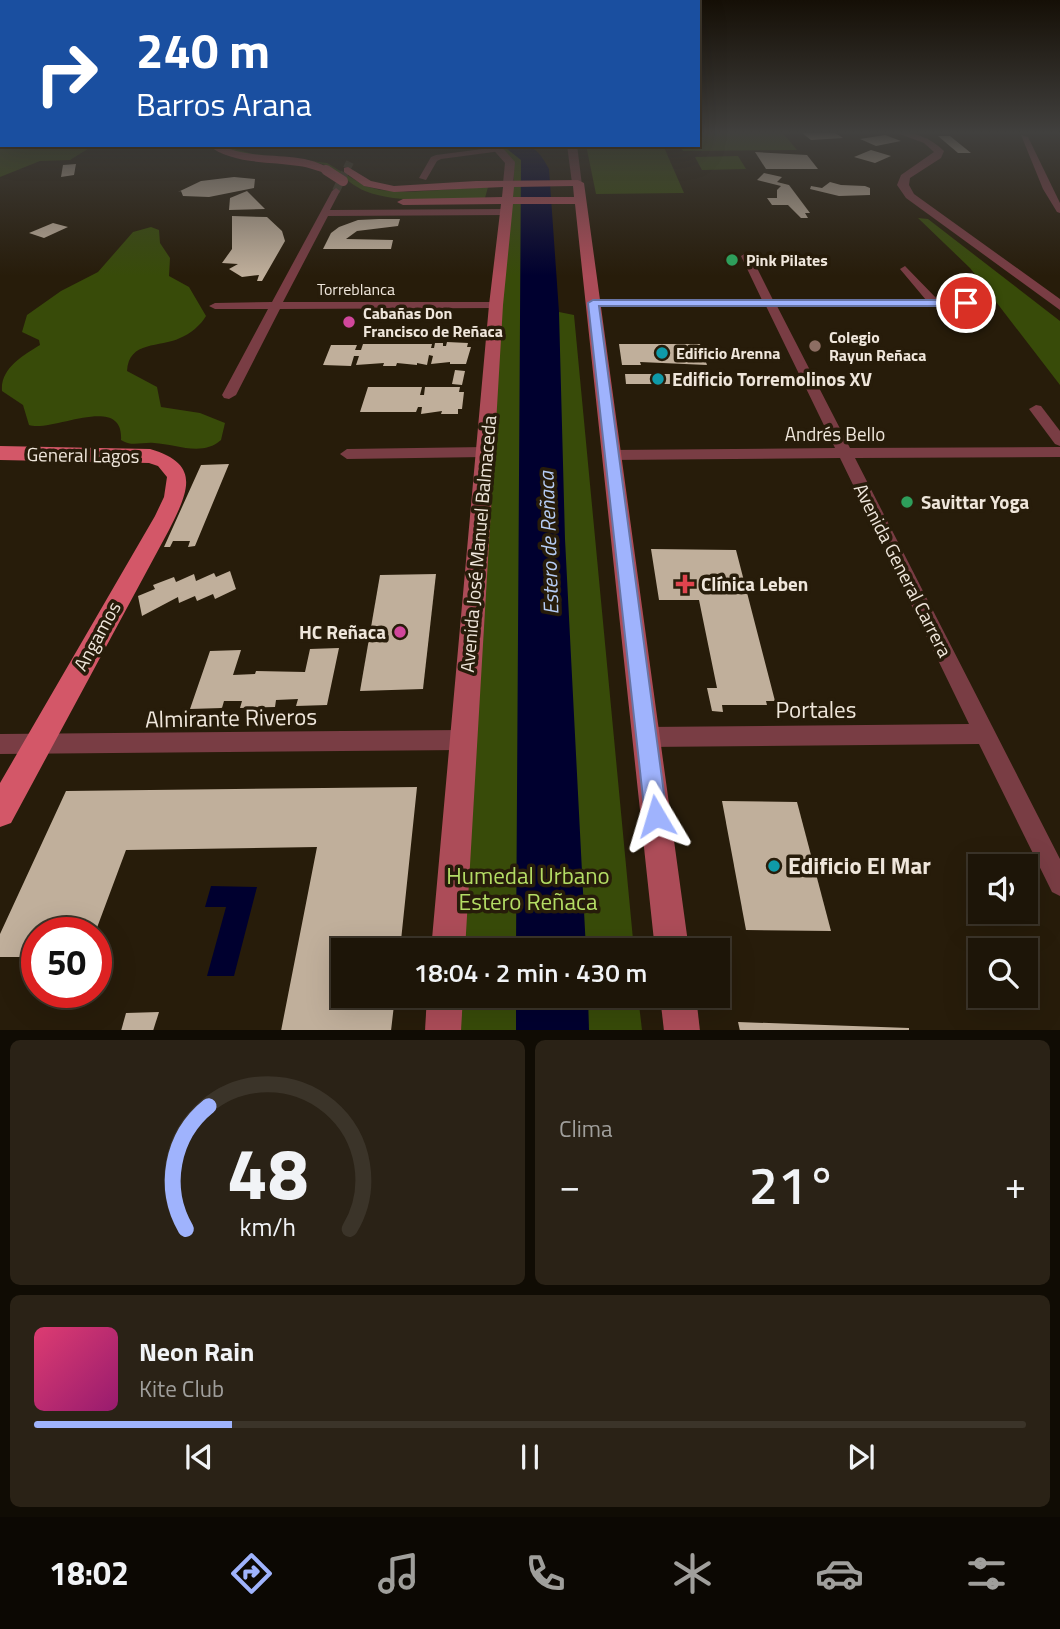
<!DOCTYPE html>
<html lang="es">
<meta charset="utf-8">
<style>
:root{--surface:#1d1508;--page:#2a2216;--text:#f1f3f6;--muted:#a09f9c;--line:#3b3429;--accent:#9fb3fd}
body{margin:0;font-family:"Titillium Web",sans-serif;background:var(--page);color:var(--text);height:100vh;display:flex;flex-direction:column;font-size:26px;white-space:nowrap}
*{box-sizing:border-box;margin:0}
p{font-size:23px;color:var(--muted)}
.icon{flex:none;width:38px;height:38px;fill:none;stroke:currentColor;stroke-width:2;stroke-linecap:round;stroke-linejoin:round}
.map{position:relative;height:1030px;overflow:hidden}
.panel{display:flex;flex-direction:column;gap:10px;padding:10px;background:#100c04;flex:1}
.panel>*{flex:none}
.banner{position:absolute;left:0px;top:0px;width:700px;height:147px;box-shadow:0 7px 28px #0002,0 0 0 2px var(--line);background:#1a4fa0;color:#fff;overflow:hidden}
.buttons{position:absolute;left:968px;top:854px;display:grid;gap:14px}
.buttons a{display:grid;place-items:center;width:70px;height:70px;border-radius:0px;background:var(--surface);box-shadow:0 7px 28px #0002,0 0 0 2px var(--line);font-size:35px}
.speed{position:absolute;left:21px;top:917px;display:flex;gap:14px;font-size:35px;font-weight:700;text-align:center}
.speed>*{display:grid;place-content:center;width:91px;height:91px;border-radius:50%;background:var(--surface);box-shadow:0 7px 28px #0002,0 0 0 2px var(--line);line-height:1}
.speed .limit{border:10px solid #d22;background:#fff;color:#111}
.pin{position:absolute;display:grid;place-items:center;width:60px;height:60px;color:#fff;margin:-30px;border:4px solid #fff;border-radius:50%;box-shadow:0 2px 7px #0007}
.me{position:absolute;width:77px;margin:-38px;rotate:353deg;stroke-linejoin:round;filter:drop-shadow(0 0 5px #0008)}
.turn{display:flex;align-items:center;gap:24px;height:147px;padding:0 21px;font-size:32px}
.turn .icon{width:91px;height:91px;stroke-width:2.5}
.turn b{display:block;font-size:49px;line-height:60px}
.big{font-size:52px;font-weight:600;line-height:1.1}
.panel .tile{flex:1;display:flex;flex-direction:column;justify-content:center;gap:10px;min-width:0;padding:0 24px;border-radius:10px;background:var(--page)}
.panel .dial{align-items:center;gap:0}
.dial svg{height:182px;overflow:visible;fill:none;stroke:var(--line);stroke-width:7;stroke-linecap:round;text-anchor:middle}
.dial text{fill:var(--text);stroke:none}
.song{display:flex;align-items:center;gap:21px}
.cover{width:84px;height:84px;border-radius:10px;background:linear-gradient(135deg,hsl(340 70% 55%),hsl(320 70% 35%))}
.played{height:7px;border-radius:4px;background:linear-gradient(90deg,var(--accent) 20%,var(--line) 20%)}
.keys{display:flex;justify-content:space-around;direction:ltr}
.heat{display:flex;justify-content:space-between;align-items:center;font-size:38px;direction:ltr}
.panel .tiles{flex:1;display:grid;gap:10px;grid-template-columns:1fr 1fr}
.tile:last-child{grid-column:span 2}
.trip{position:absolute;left:331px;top:938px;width:399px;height:70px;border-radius:0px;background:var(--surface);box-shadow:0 7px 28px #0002,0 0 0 2px var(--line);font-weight:600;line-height:70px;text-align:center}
.menu{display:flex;height:112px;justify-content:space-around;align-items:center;background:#0c0803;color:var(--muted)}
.menu .icon{width:49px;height:49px}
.menu .current{color:var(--accent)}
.menu b{font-size:32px;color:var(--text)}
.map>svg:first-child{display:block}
</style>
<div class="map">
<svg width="1060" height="1031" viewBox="0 0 1060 1031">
<rect width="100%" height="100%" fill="#271c0a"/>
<!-- green -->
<g fill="#384b09">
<path d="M698,132H782L797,150L683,151L680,145H698Z"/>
<path d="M0,145L2,144L94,145L70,160L40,161L0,177Z"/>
<path d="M220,145L253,154L327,163L365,186L380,190L408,192L488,187L485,198H482C445,198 401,205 365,191C346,183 336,166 315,162C285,157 246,161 220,145Z"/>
<path d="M494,145H527L559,323V312L574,315L634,950H463L473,804L489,372L514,181L513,168Z"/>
<path d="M586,145H663L684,193L596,194Z"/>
<path d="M738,156L746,169L702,170L695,157Z"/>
<path d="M918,218L928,219L1060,321V385L970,268Z"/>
<path d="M151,227L159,230L160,243L170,258L169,276L189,287L206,316C201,325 190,334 180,338C160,348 129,340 127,371L157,387L161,407L200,413L225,423L221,440C202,457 176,444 154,443C142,442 131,447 121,440C124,392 52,433 29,425L23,405L2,391C0,368 24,355 40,345L39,340L22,332L27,315L61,291L98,272L133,232Z"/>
<path d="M460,996H638L642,1030L458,1031Z"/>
</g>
<!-- water -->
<g fill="#00002f">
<path d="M502,145C530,145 535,143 549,169L559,312L565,539L586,950H516L521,160Z"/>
<path d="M211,886L257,887L234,976H207L226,907H205Z"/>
<path d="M516,996H588L589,1030H516Z"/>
</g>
<!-- building -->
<g fill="#c0af9b">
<path d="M834,132L843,138L811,140L802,133Z"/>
<path d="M885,135L901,141L876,146L860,139Z"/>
<path d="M938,136H950L971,153H958Z"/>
<path d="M871,150L891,156L875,163L854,157Z"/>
<path d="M755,152L807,155L818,169H766Z"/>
<path d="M76,164L74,175L61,177L63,165Z"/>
<path d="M764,173L782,177L777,182L789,185L810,213H805L808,218H801L788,205H772L767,198H777V190L781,186L757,180Z"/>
<path d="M234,177L255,179L254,188L209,197L183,196L181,191L178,192L201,181Z"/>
<path d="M830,182L841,185L865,186L870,188V195L839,196L810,189L811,186L822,188Z"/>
<path d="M247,191L265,209L229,210L230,198Z"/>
<path d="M232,216L267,217L282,231L285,241L262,281H257L259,275L242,277L229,269L238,264L222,263L232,249Z"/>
<path d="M379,219H400L398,226L357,231L346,239L393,240L391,249H323L331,233L339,227L358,220Z"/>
<path d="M53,223L68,227L44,238L29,233Z"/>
<path d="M447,342L468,343L467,347H471L466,364H450V362L431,364L433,356L429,355L427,365L417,363V365L397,363L396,366H383L384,363L356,365L359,356H354L351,366L323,365L331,345H357L355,350H361L363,344H432L431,348H434L435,343H443V346H446Z"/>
<path d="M619,344H700L707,365L640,362L641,365H622Z"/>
<path d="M455,370L465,371L462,385L452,384Z"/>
<path d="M625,374H688L691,384H626Z"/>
<path d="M368,387H422L420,395H424L425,387H460L459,392H464L462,409H458V414H441L442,411L421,414L422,407H418L416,412H360Z"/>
<path d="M229,464L195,546L188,547L190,541H173L170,547H164L201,465Z"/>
<path d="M651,549L736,550L775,701H766L767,705H722L723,712L712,711L707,688H717L699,600H659Z"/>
<path d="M230,571L236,589L215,599L213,594L197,601L195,596L179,603L178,597L142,616L138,596L155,589L153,585L174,577L176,582L194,574L196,581L214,573L216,577Z"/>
<path d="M436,574L423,689L360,691L380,575Z"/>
<path d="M339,648L327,705L296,706L298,699L276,700L275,707L240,708L242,701H224L222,708L190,709L210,651L241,650L233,675L255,674L256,671L305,672L310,649Z"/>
<path d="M417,787L400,950H343V996H395L391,1031H281L317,847L126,850L95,933H37V957H0V934L66,791Z"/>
<path d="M722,801L797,802L831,931L746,930Z"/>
<path d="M159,1012L153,1031H121L126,1013Z"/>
<path d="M738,1022L909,1028V1031H740Z"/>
</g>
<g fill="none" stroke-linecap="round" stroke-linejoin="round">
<!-- minor-tunnel -->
<path stroke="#453a29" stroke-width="8" stroke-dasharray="8 4.5" stroke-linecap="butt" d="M336,191L350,162"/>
<!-- minor -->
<g fill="#793d44" fill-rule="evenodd">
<path d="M1021,135L1028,137L1060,203V213L1057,212L1043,189Z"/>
<path d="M498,147L501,151L441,159L437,161L426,180L419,178L431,157L436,155Z"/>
<path d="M336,188L340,191L330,210L506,209L510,212L506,215L328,216L283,302H496L502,305L496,308L280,309L236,395L229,399L224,398L222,395L268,309H215L209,306L215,303L272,302L332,191Z"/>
<path d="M746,253L751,256L773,300H926L900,269L905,266L938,300H966L971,303L966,306H777L850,448L1060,447V457L855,458L1060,859V896L1052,892L979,744L646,747L639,744L636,737L639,730L646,727L969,724L840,458L611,460L604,455L611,450L835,448L766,306H593L588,303L593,300H762L741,256Z"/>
<path d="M1036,405L1041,406L1060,431V446L1055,444L1029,409Z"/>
<path d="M485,447L492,452L485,457L347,459L340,454L347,449Z"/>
<path d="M462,730L469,733L472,740L469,747L462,750L0,754V734Z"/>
</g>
<!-- tertiary -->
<g fill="#793d44" fill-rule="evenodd">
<path d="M894,132C914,132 930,137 944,151L941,158L910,178L909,185L914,194L1060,299V310L906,198L897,185L901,175L934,152L924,143Z"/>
<path d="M489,145H500L515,162L513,185L503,183L505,163Z"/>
<path d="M567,145H577L582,185L572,183Z"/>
</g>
<!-- secondary -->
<g fill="#ac4c58" fill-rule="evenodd">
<path d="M2,137V144H0V138Z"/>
<path d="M208,145C222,145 232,151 246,153C272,158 309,153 331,170L326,173C317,171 309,167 299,166C270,161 233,165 208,145Z"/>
<path d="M348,167L371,181L394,186L476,181L578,180L584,183L689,950H655L575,204H513L503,305L465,950H431L489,305L501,204L403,205L397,202L403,199L502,197L503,187L394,192L364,186L344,172V168ZM573,186L574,197H513L514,187Z"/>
<path d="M427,996H463L461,1031H425Z"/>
<path d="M660,996H696L700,1031H664Z"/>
</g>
<!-- primary -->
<path fill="#d35768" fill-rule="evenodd" d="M0,446L150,449C202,464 188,492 169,530L11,823L0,827V783L155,516L164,497L167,477L158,466L149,463L0,460Z"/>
<!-- secondary-bridge -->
<path stroke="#ac4c58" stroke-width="10" d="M326,170L343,181"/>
</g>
<!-- sky -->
<linearGradient id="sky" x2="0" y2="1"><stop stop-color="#150f06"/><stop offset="0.48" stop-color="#41403e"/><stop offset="1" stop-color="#41403e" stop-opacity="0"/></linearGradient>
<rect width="1060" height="276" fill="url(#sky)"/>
<!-- route -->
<path fill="#9fb3fd" stroke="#6774a4" stroke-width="2" d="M593,300H966L971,303L966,306H599L667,816L664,824L656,827L648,824L645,816L588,303Z"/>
<!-- markers -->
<g fill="#2e9e5b" stroke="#271c0a" stroke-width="2.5">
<circle cx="732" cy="260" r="7"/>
<circle cx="907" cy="502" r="7"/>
</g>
<g fill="#d1479c" stroke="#271c0a" stroke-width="2.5">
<circle cx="349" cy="322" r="7"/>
<circle cx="400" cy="632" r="7"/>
</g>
<circle fill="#8d6e63" stroke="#271c0a" stroke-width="2.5" cx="815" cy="346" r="7"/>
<g fill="#0f9aa8" stroke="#271c0a" stroke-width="2.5">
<circle cx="662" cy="353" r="7"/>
<circle cx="658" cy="379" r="7"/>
<circle cx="774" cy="866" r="7"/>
</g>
<path fill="#e0444e" stroke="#271c0a" stroke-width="2.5" d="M681.5 573.5h7v7h7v7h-7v7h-7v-7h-7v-7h7z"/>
<g text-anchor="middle" stroke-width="7" stroke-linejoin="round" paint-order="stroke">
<!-- far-poi labels -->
<g font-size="16" font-weight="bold" fill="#efe6db" stroke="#271c0a" text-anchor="start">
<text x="746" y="266">Pink Pilates</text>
<text x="363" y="319">Cabañas Don<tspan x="363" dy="18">Francisco de Reñaca</tspan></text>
<text x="829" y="343">Colegio<tspan x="829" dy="18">Rayun Reñaca</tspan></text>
<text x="676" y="359">Edificio Arenna</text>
</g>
<!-- far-street labels -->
<g font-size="16" fill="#efe6db" stroke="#271c0a">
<text x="356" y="295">Torreblanca</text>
</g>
<!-- poi labels -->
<g font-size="19" font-weight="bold" fill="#efe6db" stroke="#271c0a" text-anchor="start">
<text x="672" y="386">Edificio Torremolinos XV</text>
<text x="921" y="509">Savittar Yoga</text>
<text x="701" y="591">Clínica Leben</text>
<text x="386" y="639" text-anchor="end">HC Reñaca</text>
</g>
<!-- street labels -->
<g font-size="19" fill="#efe6db" stroke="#271c0a">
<text x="835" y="441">Andrés Bello</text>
<text transform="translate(83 455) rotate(1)" y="7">General Lagos</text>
<text transform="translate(478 544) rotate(-85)" y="7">Avenida José Manuel Balmaceda</text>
<text transform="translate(903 570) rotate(63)" y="7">Avenida General Carrera</text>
<text transform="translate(97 636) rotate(-61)" y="7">Angamos</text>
</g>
<!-- water labels -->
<g font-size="21" font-style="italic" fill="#b6cdf5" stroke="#271c0a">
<text transform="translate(549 543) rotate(-92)" y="7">Estero de Reñaca</text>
</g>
<!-- near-street labels -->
<g font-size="23" fill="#efe6db" stroke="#271c0a">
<text x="816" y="718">Portales</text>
<text transform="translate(231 718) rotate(-1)" y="8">Almirante Riveros</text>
</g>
<!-- near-poi labels -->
<g font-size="23" font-weight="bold" fill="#efe6db" stroke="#271c0a" text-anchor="start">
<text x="788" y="874">Edificio El Mar</text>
</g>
<!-- near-park labels -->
<g font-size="23" fill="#b4dd65" stroke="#271c0a">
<text x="528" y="884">Humedal Urbano<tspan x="528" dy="26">Estero Reñaca</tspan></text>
</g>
</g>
</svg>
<div class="buttons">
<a><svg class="icon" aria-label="sound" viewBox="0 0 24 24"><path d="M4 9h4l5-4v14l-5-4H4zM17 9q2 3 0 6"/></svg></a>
<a><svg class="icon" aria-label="search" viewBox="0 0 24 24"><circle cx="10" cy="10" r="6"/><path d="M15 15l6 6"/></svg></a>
</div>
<div class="speed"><div class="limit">50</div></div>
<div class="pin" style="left:966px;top:303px;background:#d93025"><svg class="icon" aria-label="arrive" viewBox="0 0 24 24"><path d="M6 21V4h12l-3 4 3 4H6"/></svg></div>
<svg class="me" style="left:656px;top:816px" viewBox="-20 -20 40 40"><path d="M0-17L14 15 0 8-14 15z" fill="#9fb3fd" stroke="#fff" stroke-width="4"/></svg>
<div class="trip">18:04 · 2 min · 430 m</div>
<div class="banner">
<div class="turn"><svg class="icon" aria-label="right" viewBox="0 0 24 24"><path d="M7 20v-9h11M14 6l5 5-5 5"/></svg><div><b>240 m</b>Barros Arana</div></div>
</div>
</div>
<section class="panel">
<div class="tiles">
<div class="tile dial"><svg viewBox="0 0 100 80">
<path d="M14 69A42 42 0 1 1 86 69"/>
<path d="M14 69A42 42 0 0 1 24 15" stroke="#9fb3fd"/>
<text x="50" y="56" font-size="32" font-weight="700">48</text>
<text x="50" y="72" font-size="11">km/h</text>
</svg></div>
<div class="tile"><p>Clima</p>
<div class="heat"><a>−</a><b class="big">21°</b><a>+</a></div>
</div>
<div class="tile">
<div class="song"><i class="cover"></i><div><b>Neon Rain</b><p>Kite Club</p></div></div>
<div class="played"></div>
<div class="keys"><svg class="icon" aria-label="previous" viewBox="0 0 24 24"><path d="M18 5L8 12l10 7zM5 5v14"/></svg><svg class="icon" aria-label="pause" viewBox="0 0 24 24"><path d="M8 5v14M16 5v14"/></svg><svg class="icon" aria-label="next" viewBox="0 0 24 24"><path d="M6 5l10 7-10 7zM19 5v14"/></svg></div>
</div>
</div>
</section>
<nav class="menu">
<b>18:02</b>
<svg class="icon current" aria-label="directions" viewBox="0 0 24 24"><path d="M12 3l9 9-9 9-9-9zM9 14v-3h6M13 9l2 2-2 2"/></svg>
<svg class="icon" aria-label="music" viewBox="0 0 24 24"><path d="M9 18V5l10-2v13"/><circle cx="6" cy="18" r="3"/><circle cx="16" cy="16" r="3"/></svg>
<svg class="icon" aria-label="phone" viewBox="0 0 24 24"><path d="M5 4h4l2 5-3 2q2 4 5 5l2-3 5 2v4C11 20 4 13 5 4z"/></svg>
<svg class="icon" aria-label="climate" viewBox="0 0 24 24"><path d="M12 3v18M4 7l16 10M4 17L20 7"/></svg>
<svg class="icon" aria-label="car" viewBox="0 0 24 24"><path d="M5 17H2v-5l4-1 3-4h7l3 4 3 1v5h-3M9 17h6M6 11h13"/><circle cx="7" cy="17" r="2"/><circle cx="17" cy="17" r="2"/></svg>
<svg class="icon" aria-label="filters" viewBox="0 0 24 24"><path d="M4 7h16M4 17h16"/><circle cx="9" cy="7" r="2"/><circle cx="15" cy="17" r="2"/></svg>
</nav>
